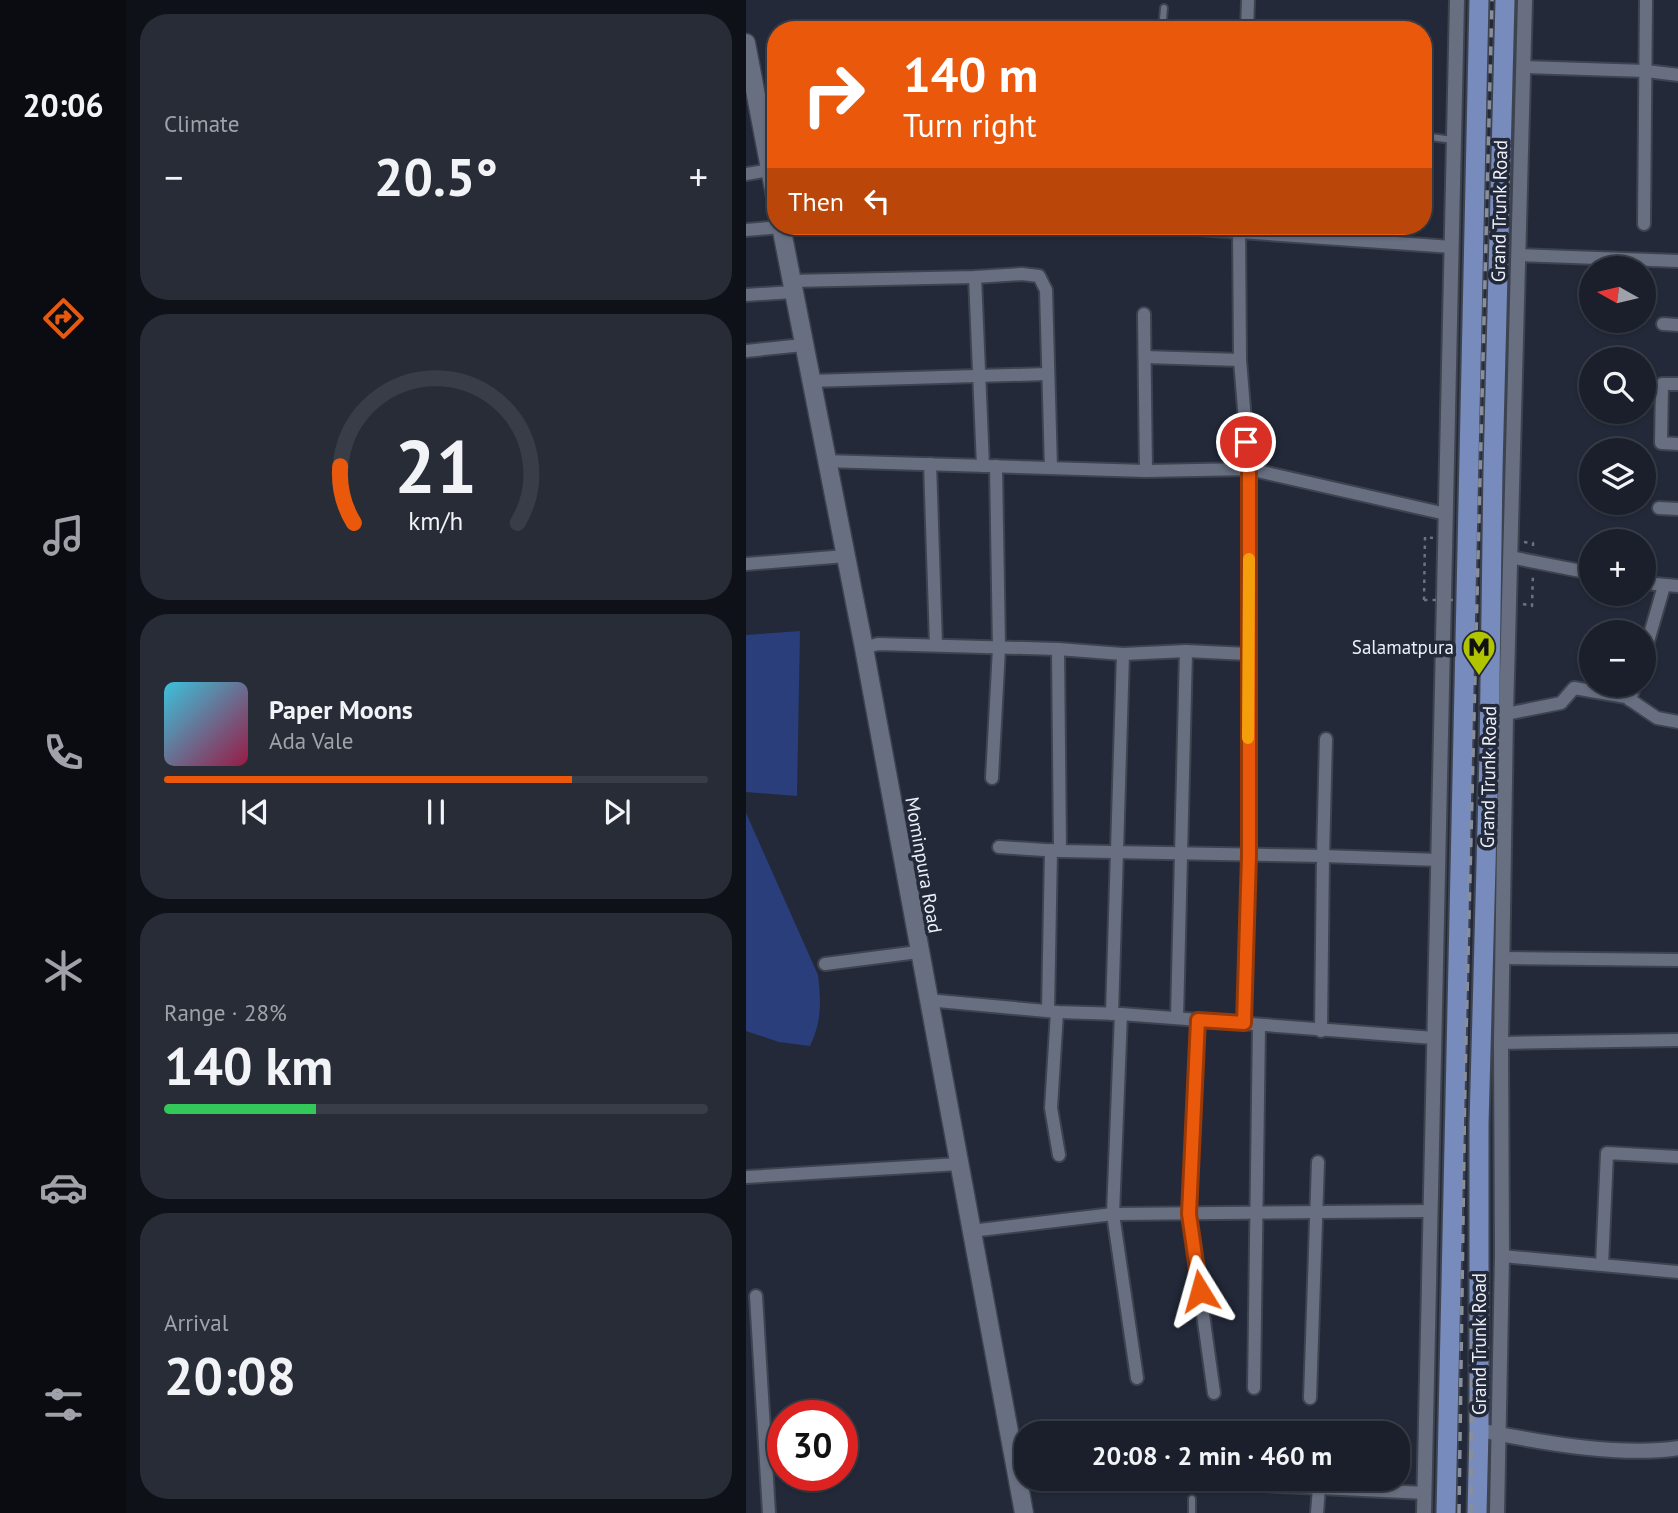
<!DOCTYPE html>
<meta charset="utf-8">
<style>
:root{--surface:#1a1f2b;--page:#272c37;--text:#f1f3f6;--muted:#9fa2a9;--line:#383d47;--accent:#ea580c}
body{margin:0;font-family:"PT Sans",sans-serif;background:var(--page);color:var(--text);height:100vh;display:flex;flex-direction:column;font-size:26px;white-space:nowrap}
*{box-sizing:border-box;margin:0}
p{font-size:23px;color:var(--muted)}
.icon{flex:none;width:38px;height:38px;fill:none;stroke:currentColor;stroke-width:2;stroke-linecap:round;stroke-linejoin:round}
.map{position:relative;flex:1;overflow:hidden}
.panel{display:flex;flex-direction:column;gap:14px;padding:14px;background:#0e1118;width:620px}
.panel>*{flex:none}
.hud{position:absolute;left:21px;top:21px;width:665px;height:214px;border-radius:28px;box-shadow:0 2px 5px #0004,0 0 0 2px var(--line);background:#ea580c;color:#fff;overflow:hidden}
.needle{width:46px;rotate:278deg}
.fabs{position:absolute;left:833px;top:256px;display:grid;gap:14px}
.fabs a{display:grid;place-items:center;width:77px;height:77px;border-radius:50%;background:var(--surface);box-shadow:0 2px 5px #0004,0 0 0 2px var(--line);font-size:35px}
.speed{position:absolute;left:21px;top:1400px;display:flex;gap:14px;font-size:35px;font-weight:700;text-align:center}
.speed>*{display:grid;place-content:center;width:91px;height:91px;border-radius:50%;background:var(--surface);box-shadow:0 2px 5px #0004,0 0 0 2px var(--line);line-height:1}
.speed .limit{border:10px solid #d22;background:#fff;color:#111}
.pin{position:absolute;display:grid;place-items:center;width:60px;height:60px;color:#fff;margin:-30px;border:4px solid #fff;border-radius:50%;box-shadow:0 2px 7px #0007}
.me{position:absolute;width:77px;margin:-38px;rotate:352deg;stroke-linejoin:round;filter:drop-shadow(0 0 5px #0008)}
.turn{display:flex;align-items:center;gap:24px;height:147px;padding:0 21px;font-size:32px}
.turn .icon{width:91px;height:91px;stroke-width:2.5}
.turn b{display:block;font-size:49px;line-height:60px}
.then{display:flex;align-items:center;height:66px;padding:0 21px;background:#0003;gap:14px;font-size:26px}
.big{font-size:52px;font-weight:700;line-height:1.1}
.panel .tile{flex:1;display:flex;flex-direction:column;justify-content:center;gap:10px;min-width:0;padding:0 24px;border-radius:28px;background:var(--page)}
.panel .dial{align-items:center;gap:0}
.dial svg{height:182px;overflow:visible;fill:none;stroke:var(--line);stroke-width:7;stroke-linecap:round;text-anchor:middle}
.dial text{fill:var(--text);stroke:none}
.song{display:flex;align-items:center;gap:21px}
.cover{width:84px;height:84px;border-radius:10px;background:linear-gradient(135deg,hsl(190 70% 55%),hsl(340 70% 35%))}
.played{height:7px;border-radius:4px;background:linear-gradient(90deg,var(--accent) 75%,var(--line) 75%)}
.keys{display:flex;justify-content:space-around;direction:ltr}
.heat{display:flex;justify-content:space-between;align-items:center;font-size:38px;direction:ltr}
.charge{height:10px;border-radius:5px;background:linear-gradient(90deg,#34c759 28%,var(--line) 0)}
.trip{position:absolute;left:268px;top:1421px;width:396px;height:70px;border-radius:28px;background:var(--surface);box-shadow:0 2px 5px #0004,0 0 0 2px var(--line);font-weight:700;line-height:70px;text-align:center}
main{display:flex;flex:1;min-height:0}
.dock{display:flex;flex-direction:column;width:126px;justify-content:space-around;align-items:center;background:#0a0c11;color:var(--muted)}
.dock .icon{width:49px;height:49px}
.dock .on{color:var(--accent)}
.dock b{font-size:32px;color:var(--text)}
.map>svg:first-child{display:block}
</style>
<main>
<nav class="dock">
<b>20:06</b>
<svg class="icon on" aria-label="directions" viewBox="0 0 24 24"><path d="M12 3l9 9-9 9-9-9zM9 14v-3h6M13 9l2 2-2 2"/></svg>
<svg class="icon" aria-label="music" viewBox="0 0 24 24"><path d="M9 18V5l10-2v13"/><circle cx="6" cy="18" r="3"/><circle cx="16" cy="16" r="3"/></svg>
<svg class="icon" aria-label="phone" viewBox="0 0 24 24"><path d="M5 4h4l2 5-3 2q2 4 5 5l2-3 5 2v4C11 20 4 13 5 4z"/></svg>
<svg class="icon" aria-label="climate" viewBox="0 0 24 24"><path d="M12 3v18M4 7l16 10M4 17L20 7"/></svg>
<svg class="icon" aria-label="car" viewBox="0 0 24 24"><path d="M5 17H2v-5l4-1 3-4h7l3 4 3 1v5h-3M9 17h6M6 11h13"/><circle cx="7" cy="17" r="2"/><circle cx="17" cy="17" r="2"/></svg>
<svg class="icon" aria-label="filters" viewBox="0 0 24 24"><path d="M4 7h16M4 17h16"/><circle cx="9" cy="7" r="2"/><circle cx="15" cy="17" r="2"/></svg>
</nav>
<section class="panel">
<div class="tile"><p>Climate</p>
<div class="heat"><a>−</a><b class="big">20.5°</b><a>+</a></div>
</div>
<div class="tile dial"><svg viewBox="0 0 100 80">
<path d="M14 69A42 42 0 1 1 86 69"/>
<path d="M14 69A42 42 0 0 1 8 44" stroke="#ea580c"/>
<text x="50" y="56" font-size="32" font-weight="700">21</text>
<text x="50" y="72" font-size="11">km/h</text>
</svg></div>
<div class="tile">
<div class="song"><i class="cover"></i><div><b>Paper Moons</b><p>Ada Vale</p></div></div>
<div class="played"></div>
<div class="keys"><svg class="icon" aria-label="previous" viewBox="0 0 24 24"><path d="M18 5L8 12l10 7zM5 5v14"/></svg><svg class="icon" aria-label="pause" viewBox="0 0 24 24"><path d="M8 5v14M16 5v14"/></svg><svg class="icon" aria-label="next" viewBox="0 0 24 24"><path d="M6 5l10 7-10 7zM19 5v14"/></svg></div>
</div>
<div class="tile"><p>Range · 28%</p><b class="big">140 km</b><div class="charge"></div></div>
<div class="tile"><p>Arrival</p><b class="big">20:08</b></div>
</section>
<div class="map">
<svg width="933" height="1513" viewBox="0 0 933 1513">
<rect width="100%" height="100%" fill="#232939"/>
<!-- green -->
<g fill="#293e7b">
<path d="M54,631L51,796L0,792V635Z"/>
<path d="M0,813L72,975C75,1002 76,1021 64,1046L33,1042L0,1031Z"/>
</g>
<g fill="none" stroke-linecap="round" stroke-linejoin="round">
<defs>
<g id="service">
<path d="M416,30L418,8"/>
<path d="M677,136L707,140"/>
<path d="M446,1513V1499"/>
</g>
<g id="minor">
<path d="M501,30L502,0"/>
<path d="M777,67L900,71L933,75"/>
<path d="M0,174L24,170"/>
<path d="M898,224L900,0"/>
<path d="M409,226L706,247"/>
<path d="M493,226L494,360L503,469V855L498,1023"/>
<path d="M0,230L35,227"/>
<path d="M773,255L933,261"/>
<path d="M229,277L237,466"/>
<path d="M45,281L229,277L276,274L293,276L300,290L305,468"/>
<path d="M0,295L47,292"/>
<path d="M398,314L400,471"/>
<path d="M917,324L933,325"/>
<path d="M0,351L57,345"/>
<path d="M399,357L494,360"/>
<path d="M64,381L301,374"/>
<path d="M933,384H916L915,443L933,444"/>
<path d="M79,461L400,471L503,469L700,514"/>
<path d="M184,464L190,645"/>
<path d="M913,508L933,509"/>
<path d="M764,557L845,573"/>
<path d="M0,564L100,556"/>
<path d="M898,583L933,586"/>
<path d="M118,648L132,644L312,649L377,654L440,651L502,654"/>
<path d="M312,649L314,851"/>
<path d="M898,655L918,586"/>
<path d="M884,700L889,684"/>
<path d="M760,714L815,703L828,688L880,697L911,718L933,722"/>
<path d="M580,739L577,856L693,860"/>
<path d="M246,778L253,648L250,466"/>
<path d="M253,847L314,851L577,856L575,1031"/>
<path d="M756,958L933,960"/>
<path d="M79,964L172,952"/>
<path d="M181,1000L311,1012L375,1014L688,1038"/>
<path d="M302,1011L305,850"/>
<path d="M311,1012L305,1108L313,1155"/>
<path d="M366,1014L377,654"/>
<path d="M375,1014L367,1214L391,1378"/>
<path d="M431,1018L440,651"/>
<path d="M452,1020L443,1214L468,1393"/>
<path d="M755,1043L933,1040"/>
<path d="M0,1177L213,1164"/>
<path d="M225,1231L367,1214L685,1211"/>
<path d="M756,1256L933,1272"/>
<path d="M856,1265L861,1153L933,1157"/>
<path d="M10,1296L23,1513"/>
<path d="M508,1388L513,1025"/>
<path d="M564,1398L572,1162"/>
<path d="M453,1482L679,1493"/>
<path d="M571,1513L573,1488"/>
</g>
<g id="tertiary">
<path d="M743,1432C799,1443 877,1457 933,1448"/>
<path d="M678,1513L711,0"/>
<path d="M751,1513L756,1256L755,1043L760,714L779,0"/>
</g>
<g id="secondary">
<path d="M0,43L30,200"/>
<path d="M35,226L118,648L278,1513"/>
</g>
<g id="primary">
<path d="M700,1513L733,0"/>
<path d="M731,1513L733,1430V1124L743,754L747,469L759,0"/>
</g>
</defs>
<!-- service casing -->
<use href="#service" stroke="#3d434f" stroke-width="10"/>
<!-- minor casing -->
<use href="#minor" stroke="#3d434f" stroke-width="16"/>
<!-- tertiary casing -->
<use href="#tertiary" stroke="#3d434f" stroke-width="18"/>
<!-- secondary casing -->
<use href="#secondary" stroke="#3d434f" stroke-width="21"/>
<!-- primary casing -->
<use href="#primary" stroke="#3d434f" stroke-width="23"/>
<!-- path -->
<g stroke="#6d7280" stroke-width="2.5" stroke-dasharray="3.5 5" stroke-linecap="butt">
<path d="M778,542L787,543V548"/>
<path d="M678,600L679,537L687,538"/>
<path d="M777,604L786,606L787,573"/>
</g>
<!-- service -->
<use href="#service" stroke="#686f81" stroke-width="6"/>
<!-- minor -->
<use href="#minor" stroke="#686f81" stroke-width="12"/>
<!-- tertiary -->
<use href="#tertiary" stroke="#686f81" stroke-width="14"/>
<!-- secondary -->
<use href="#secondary" stroke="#686f81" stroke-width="18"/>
<!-- primary -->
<use href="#primary" stroke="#778bbc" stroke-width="19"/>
<!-- rail -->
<g stroke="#888e9b" stroke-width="3.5" stroke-dasharray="9 9" stroke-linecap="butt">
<path d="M713,1513L719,1077L746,0"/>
<path d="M725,1513L726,1312"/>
</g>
<!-- path-bridge -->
<path stroke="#6d7280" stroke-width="2.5" stroke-dasharray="3.5 5" stroke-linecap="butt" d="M678,600H710"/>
</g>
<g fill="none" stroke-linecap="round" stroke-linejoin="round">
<defs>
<path id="route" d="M454,1291L443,1214L452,1020L498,1023L503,855V469L500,442"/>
</defs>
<!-- route casing -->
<use href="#route" stroke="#983908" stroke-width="18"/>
<!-- route -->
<use href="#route" stroke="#ea580c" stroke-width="12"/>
<!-- slow -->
<path stroke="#f59e0b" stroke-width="12" d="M502,738L503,559"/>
</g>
<!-- icons -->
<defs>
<symbol id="metro-pin" viewBox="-11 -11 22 30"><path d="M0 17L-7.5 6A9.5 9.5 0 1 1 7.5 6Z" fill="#b0c500" stroke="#232939"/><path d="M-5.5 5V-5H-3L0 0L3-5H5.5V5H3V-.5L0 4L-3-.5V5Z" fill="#111"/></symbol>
</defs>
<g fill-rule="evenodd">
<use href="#metro-pin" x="714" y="628" width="38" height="52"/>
</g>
<g text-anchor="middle" stroke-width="7" stroke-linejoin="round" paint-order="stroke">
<!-- street labels -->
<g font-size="19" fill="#ebf0fa" stroke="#232939">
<text transform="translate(753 211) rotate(-89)" y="7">Grand Trunk Road</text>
<text transform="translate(742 777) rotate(-89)" y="7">Grand Trunk Road</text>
<text transform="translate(178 865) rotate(80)" y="7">Mominpura Road</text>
<text transform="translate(733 1344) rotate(-90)" y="7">Grand Trunk Road</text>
</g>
<!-- poi labels -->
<g font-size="19" fill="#ebf0fa" stroke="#232939" text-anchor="end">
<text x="708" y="654">Salamatpura</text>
</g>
</g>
</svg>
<div class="fabs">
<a><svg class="needle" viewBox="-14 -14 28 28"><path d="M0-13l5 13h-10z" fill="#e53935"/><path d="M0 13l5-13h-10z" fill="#9fa2a9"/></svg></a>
<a><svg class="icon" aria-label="search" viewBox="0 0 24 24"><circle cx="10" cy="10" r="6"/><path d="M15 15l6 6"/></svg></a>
<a><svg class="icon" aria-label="layers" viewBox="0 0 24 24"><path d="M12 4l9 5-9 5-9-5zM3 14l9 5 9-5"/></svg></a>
<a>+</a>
<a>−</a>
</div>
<div class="speed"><div class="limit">30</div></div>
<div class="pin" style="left:500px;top:442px;background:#d93025"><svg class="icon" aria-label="arrive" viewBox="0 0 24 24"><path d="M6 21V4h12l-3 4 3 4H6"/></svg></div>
<svg class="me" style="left:454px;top:1291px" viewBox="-20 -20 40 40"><path d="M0-17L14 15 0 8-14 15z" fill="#ea580c" stroke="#fff" stroke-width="4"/></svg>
<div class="trip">20:08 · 2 min · 460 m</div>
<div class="hud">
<div class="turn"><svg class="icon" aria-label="right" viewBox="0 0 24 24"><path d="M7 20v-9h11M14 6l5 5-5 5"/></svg><div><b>140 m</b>Turn right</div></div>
<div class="then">Then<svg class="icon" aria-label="left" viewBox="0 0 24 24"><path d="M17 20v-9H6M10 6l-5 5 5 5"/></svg></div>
</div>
</div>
</main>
